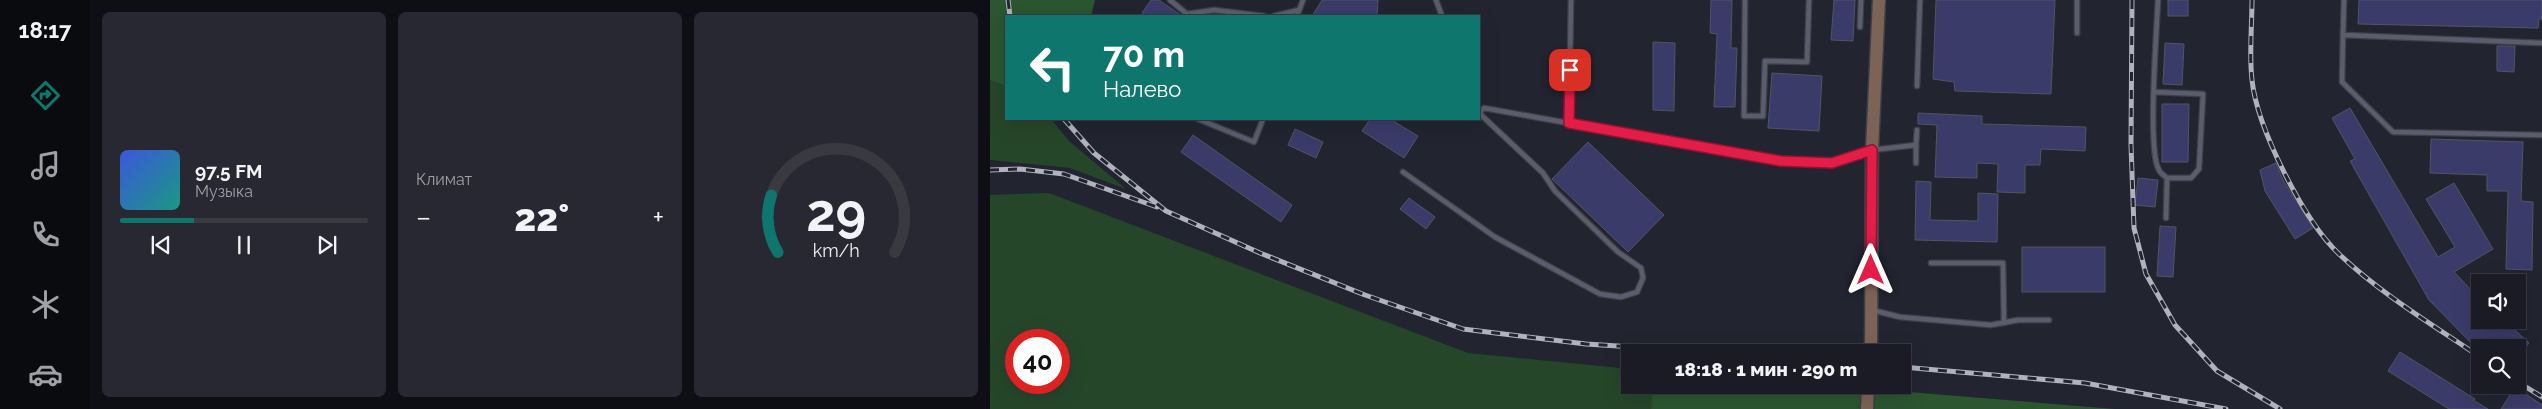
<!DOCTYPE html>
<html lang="ru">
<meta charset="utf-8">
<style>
:root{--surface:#1a1b24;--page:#272831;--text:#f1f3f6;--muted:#9fa1a6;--line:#383941;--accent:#0f766e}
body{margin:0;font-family:Raleway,sans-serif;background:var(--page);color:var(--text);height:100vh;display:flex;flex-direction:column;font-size:19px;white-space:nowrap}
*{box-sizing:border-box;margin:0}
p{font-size:16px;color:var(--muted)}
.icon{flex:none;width:28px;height:28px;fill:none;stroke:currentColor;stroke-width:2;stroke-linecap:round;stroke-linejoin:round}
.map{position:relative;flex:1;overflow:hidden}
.drawer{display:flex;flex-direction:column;gap:12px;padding:12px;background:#0e0f14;width:900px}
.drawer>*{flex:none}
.top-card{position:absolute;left:15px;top:15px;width:475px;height:105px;border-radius:0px;box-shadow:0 5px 20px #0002,0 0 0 1px var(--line);background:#0f766e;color:#fff;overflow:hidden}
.fabs{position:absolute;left:1481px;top:274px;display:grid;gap:10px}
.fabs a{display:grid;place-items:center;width:55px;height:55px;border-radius:0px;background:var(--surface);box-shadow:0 5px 20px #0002,0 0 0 1px var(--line);font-size:25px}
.speed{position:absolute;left:15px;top:329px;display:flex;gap:10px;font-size:25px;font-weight:700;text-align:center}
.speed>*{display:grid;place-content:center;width:65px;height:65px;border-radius:50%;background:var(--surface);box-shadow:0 5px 20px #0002,0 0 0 1px var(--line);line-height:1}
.speed .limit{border:8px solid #d22;background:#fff;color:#111}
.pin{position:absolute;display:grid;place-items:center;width:42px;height:42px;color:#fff;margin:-21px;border-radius:10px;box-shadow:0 2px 8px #0006}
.me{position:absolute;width:55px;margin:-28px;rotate:0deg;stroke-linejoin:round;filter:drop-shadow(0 0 4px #0008)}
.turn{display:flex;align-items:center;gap:18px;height:105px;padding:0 15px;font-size:22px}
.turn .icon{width:65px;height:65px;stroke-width:2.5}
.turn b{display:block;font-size:35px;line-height:42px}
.big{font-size:38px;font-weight:800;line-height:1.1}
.drawer .widget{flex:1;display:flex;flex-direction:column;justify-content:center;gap:8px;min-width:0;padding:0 18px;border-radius:8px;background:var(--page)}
.drawer .dial{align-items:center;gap:0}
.dial svg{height:130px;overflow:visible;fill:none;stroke:var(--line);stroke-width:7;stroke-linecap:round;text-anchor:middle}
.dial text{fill:var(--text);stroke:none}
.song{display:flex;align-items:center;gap:15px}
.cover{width:60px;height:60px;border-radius:8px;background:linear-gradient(135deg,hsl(230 70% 55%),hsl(170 70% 35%))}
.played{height:5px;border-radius:2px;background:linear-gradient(90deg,var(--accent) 30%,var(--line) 30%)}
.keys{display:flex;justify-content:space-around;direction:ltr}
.heat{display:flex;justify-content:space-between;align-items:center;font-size:28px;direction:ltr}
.drawer .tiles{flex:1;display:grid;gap:12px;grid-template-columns:repeat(3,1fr)}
.trip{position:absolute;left:631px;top:344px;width:290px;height:50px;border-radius:0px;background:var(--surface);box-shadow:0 5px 20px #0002,0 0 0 1px var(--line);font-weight:800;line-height:50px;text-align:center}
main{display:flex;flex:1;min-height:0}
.menu{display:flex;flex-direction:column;width:90px;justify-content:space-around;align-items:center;background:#0a0b0e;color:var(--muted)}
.menu .icon{width:35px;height:35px}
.menu .active{color:var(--accent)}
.menu b{font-size:22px;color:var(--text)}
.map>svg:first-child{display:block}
</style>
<main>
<nav class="menu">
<b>18:17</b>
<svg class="icon active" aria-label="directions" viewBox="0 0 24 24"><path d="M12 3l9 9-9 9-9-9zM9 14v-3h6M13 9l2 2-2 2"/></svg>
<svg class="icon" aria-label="music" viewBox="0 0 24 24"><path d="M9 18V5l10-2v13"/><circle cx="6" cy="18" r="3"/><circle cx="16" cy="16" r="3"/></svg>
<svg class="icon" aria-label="phone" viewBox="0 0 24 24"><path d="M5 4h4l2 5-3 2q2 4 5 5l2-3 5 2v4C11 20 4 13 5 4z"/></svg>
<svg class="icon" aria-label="climate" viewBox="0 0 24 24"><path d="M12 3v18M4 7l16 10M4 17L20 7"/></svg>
<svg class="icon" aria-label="car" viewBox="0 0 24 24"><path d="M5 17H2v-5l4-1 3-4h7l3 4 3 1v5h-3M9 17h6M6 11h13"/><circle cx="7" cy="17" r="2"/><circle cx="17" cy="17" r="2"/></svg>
</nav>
<section class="drawer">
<div class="tiles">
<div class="widget">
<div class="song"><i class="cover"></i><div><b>97.5 FM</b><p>Музыка</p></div></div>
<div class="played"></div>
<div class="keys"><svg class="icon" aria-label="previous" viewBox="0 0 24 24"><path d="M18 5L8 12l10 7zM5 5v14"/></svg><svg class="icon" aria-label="pause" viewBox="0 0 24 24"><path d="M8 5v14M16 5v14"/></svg><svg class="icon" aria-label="next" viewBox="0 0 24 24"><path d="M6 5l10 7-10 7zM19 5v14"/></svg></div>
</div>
<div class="widget"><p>Климат</p>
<div class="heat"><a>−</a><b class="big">22°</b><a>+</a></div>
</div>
<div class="widget dial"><svg viewBox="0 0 100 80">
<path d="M14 69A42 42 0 1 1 86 69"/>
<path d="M14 69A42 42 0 0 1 10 34" stroke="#0f766e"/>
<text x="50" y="56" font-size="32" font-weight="700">29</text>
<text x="50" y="72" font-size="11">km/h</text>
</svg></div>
</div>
</section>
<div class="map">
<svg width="1552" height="409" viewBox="0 0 1552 409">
<rect width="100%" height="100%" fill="#222430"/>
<!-- green -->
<g fill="#26462a" fill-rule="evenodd">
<path d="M0,80L16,86V119H61L79,141L136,189L80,168L0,160Z"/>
<path d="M59,193L478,353L640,369V385H662L661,409H0V195ZM26,340H69V382H26Z"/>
</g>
<!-- forest -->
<g fill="#2b5630">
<path d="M0,0H105L101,16H16V86L0,80Z"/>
<path d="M662,385H833L1125,409H661Z"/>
</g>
<!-- building -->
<g fill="#3a3b69" stroke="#525462">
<path d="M161,0H169L192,16H157L152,13Z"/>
<path d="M332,0H388L387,16H322Z"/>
<path d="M721,0H742L741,48H747L745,107H724L727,34L720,33Z"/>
<path d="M844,0H865L863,41L841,40Z"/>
<path d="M946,0H1065L1061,94L965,91L964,82L943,79Z"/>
<rect x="1178" y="0" width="20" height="16"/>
<path d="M1369,0H1552V19H1549L1548,28L1368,24Z"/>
<path d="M663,42L685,43L684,111L663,110Z"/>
<path d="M1175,43L1194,44L1192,85L1173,84Z"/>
<path d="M1507,46H1525L1524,72L1507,71Z"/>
<path d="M782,73L832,76L829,131L778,128Z"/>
<path d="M1172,104H1199L1198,162H1172Z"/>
<path d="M1360,108L1448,257L1465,247L1436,199L1464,183L1503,249L1464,272L1490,299V320H1514L1539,343L1528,356V348H1486L1439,300L1360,161L1365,159L1342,118Z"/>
<path d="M928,113L992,116V124L1096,127L1095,151L1051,149L1050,165H1035V193L1007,192L1008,164L987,163V178L945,177L947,125L928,124Z"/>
<path d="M380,119H400L428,136L414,158L372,131Z"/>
<path d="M305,129L333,142L326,158L298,145Z"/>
<path d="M203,135L302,205L291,222L191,152Z"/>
<path d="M1441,139L1533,142L1531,201L1543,202L1542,270L1516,269L1518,191H1497V175L1440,173Z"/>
<path d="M598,142L674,215L638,252L562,179Z"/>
<path d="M1286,163L1293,180L1323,228L1305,239L1275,191L1270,170Z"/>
<path d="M1148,178L1168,180L1165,207L1145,205Z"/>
<path d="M926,181L941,182L940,220L988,221V193L1008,194L1007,242L925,240Z"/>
<path d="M419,198L445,217L436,229L410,209Z"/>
<path d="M1170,226L1186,227L1183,277L1167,276Z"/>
<rect x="1032" y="247" width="83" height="45"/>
<path d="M1410,352L1485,399L1483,400L1498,409H1459L1398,371Z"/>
<path d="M1525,387L1552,405V409H1511Z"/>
</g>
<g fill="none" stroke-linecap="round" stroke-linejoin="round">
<defs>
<g id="lane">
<path d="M180,0L197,14L224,10L274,16"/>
<path d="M446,0L452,16"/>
<path d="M755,0L754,116H773L775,61L817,62L819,0"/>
<path d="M1354,0L1353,35L1552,43"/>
<path d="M284,16L309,10"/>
<path d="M307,16L313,0"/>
<path d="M870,27L871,0"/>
<path d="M1087,33V0"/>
<path d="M1353,35L1352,82L1403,132L1552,135"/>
<path d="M927,86L930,0"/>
<path d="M1164,92L1213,94L1209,169L1201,178H1177C1175,176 1170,173 1169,170C1157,151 1167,28 1168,0"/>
<path d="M489,113L494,108L791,161L842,163L882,150L926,145V163"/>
<path d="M208,119L264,142L273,119"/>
<path d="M579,123L581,0"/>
<path d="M926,145L927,130"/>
<path d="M413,172L505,237L610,294L631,297L647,292L653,278L651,268L628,252L565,191L553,173L489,113"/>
<path d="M1176,218L1177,178"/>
<path d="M941,263H1013L1014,323"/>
<path d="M882,310L910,317L1001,325L1028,320H1059"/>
</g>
<g id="secondary">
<path d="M881,352L882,150L889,0"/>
<path d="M877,409L878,385"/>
</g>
</defs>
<!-- lane casing -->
<use href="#lane" stroke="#3e3f4a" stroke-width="7"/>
<!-- secondary casing -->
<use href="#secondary" stroke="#3e3f4a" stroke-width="15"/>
<!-- lane -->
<use href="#lane" stroke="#5b5d6c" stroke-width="4.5"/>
<!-- secondary -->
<use href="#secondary" stroke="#7c6356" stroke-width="12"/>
<defs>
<g id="rail">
<path d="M18,0L20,16"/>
<path d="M1142,0L1141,145L1144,228L1156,274L1185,325L1227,371L1290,409"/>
<path d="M1262,0C1262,26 1259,54 1262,80C1267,128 1314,221 1349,254C1391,294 1443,325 1490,357"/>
<path d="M74,119L104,153L176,211L270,253L375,295L473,329L596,344L723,352"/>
<path d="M0,170L30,169L74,174L167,207"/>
<path d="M912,367L1095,383L1236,409"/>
<path d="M1528,382L1552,397"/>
</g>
</defs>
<!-- rail casing -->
<use href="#rail" stroke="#b0b2bc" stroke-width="5"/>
<!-- rail -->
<use href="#rail" stroke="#222430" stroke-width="3" stroke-dasharray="9" stroke-linecap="butt"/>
</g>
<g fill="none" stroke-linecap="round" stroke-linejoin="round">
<defs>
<path id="route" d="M580,70L579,123L791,161L842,163L882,150L881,270"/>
</defs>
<!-- route casing -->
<use href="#route" stroke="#92132f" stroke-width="12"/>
<!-- route -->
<use href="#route" stroke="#e11d48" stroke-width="9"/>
</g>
</svg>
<div class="fabs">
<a><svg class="icon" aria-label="sound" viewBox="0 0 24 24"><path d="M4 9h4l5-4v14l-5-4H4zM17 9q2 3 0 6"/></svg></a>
<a><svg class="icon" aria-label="search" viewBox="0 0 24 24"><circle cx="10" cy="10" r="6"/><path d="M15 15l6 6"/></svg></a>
</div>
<div class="speed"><div class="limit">40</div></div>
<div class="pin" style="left:580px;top:70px;background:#d93025"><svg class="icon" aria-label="arrive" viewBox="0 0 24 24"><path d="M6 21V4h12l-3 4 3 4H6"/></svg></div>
<svg class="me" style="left:881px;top:270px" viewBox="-20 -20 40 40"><path d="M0-17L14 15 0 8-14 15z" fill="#e11d48" stroke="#fff" stroke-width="4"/></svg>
<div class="trip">18:18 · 1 мин · 290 m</div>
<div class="top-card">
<div class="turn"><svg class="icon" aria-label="left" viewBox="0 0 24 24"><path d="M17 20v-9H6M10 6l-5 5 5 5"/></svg><div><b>70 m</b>Налево</div></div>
</div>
</div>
</main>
